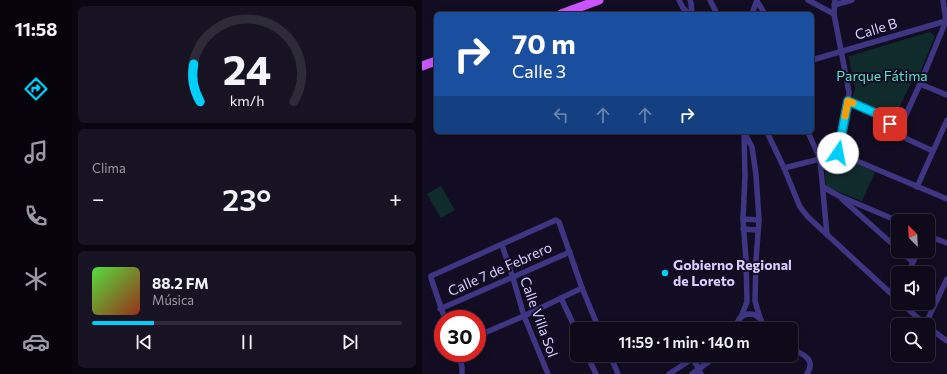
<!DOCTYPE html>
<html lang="es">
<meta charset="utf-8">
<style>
:root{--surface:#0e0a1a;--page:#171323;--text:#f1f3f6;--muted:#9b9aa2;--line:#2e2b39;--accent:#00d0f9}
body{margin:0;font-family:Commissioner,sans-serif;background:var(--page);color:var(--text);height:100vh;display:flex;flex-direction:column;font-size:15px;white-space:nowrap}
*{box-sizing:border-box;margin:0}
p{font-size:13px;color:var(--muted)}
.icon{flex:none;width:22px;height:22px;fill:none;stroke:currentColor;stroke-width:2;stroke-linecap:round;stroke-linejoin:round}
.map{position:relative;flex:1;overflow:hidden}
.panel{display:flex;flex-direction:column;gap:6px;padding:6px;background:#08060e;width:350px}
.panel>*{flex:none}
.banner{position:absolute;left:12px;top:12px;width:380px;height:122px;border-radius:6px;box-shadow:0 2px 10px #0003,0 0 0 1px var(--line);background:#1a4fa0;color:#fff;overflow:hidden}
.needle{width:26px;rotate:336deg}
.buttons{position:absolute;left:469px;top:214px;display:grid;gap:8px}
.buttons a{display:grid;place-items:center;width:44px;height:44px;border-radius:6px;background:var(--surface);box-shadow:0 2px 10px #0003,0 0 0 1px var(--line);font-size:20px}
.speed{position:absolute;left:12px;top:310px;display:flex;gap:8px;font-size:20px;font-weight:700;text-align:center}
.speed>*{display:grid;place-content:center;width:52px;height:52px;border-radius:50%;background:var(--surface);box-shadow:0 2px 10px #0003,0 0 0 1px var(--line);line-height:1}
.speed .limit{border:6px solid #d22;background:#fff;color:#111}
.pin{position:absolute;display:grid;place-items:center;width:34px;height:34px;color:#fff;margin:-17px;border-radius:8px;box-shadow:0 2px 6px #0006}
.me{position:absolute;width:44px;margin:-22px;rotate:12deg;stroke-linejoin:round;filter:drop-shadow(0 0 3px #0008)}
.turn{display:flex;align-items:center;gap:14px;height:84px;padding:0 12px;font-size:18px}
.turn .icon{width:52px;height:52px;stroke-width:2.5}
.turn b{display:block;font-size:28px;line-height:34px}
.lanes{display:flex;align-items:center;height:38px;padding:0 12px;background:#0003;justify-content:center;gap:20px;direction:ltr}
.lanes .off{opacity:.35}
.big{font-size:30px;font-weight:600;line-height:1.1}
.panel .tile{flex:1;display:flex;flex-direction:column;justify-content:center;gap:6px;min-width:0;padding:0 14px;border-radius:6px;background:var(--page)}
.panel .dial{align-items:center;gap:0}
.dial svg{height:104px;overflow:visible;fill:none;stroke:var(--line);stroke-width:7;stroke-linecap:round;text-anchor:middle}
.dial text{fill:var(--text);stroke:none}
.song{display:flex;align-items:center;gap:12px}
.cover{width:48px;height:48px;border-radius:6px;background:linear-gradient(135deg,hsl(110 70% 55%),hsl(10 70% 35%))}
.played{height:4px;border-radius:2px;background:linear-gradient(90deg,var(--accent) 20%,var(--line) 20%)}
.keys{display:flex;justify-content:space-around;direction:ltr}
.heat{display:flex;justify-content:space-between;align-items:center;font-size:22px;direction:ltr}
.trip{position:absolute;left:148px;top:322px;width:228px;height:40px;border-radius:6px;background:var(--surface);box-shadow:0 2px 10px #0003,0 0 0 1px var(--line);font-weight:600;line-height:40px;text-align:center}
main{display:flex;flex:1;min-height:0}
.dock{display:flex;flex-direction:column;width:72px;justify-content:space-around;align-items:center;background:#06040a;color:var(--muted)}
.dock .icon{width:28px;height:28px}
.dock .selected{color:var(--accent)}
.dock b{font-size:18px;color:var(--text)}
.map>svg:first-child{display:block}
</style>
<main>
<nav class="dock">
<b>11:58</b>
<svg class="icon selected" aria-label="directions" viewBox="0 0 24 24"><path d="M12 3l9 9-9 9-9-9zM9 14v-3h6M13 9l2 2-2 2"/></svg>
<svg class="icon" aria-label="music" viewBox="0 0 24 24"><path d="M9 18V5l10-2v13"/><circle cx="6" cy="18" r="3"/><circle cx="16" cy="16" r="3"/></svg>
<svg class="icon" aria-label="phone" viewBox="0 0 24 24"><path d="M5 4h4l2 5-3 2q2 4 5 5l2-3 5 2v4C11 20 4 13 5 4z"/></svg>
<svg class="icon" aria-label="climate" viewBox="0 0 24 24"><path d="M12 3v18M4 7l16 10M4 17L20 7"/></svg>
<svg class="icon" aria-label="car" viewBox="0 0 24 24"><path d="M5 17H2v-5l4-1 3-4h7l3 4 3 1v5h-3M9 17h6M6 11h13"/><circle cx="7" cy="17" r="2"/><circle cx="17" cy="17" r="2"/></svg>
</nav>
<section class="panel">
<div class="tile dial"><svg viewBox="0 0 100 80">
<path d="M14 69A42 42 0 1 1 86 69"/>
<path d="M14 69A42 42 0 0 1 9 40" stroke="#00d0f9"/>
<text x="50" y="56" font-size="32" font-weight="700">24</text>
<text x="50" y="72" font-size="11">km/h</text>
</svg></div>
<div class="tile"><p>Clima</p>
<div class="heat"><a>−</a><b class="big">23°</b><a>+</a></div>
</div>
<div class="tile">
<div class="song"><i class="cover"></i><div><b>88.2 FM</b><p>Música</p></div></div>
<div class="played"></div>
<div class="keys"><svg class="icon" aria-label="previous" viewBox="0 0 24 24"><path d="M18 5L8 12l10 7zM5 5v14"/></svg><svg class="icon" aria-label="pause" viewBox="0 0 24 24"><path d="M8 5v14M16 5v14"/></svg><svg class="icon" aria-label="next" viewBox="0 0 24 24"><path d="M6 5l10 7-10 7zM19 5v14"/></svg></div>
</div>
</section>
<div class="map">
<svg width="525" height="374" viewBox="0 0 525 374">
<rect width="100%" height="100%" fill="#120d22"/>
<!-- green -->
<g fill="#102b2c">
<path d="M508,32L513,36L498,73L493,75L475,112L476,117L473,122L465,114L432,99L431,97L433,88L427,59V56Z"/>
<path d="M418,157L453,172L440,201L404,187L402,161Z"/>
<path d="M19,186L33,210L19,218L5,194Z"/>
</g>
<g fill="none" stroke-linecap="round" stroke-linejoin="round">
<!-- minor -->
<g stroke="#3e3683" stroke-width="5.5">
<path d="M257,0L261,8L267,14"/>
<path d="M268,0L269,3L270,14"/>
<path d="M288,0L295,14"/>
<path d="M386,0L412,14"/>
<path d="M413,0L412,14L427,92L426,101L416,153"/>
<path d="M335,1L343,14"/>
<path d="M412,5L430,0"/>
<path d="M331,11L335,0"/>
<path d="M390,60L524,21"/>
<path d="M498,84L525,95"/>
<path d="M426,101L460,117L485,139L511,151"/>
<path d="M322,132L330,147L334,175L337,220L334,260L333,301L338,318"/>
<path d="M345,132L362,168L378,207L386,217L476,300"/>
<path d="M386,132L398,159L405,235"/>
<path d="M476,132L498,84L524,21L521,0"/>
<path d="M362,168L398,159L416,153L525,199"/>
<path d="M401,187L417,196L476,221"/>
<path d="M495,187L525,120"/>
<path d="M420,199L476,249"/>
<path d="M321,219L337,220"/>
<path d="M321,229L336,230"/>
<path d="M506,236L525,243"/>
<path d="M80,245L91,278L102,316L126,374"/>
<path d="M478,251L491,262"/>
<path d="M486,273L496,251"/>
<path d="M139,298L155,332"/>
<path d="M479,303L504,325"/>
<path d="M18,309L148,252"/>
<path d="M319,317L325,302L324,260L321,219L323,176L322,134"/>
<path d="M23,319L9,278V276L134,220L137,222L160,288L177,329"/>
<path d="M503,325L525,279"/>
<path d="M506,327L525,341"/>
<path d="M315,329C313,309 342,309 341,329"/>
<path d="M55,336L102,316L160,288"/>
<path d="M369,348C380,354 395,359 385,374"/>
<path d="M36,353L40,367V374"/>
<path d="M165,355L174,374"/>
<path d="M188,355L196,374"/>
<path d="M271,358L279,374"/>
<path d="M247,374L276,355"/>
<path d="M270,374L296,355"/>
</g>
<!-- primary -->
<g stroke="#ca55ff" stroke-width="9">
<path d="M139,14L177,0"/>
<path d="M0,66L14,61"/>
</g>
</g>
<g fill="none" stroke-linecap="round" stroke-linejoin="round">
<defs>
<path id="route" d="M416,153L426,101L460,116L468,124"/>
</defs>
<!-- route casing -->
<use href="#route" stroke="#0087a2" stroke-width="10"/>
<!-- route -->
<use href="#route" stroke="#00d0f9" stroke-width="7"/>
<!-- slow -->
<path stroke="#f59e0b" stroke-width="7" d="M423,116L426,101L431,103"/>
</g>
<!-- markers -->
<circle fill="#00d0f9" stroke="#120d22" stroke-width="1.5" cx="243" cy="273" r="4"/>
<g text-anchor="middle" stroke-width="4" stroke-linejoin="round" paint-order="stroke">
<!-- street labels -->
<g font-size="14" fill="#d7ceff" stroke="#120d22">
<text transform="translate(454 29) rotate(-17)" y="5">Calle B</text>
<text transform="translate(78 269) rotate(-24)" y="5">Calle 7 de Febrero</text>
<text transform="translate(117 317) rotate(70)" y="5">Calle Villa Sol</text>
</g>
<!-- park labels -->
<g font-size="14" fill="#56e3c8" stroke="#120d22">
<text x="460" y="81">Parque Fátima</text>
</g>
<!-- poi labels -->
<g font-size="14" font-weight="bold" fill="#d7ceff" stroke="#120d22" text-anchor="start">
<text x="251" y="270">Gobierno Regional<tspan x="251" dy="16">de Loreto</tspan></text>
</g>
</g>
</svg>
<div class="buttons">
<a><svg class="needle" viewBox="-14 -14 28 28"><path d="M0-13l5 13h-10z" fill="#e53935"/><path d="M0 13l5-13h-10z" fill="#9b9aa2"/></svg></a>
<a><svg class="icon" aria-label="sound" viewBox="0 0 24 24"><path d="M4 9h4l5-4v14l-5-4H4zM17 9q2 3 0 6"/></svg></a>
<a><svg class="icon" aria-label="search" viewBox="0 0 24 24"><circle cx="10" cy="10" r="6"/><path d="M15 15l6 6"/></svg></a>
</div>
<div class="speed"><div class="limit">30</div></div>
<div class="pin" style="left:468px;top:124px;background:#d93025"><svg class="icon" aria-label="arrive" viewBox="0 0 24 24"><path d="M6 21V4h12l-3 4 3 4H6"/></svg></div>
<svg class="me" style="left:416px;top:153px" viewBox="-20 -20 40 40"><circle r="19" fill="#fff"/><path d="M0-13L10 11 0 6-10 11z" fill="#00d0f9"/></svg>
<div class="trip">11:59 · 1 min · 140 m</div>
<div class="banner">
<div class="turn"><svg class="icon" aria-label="right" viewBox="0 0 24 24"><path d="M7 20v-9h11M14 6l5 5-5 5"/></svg><div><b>70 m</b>Calle 3</div></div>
<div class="lanes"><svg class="icon off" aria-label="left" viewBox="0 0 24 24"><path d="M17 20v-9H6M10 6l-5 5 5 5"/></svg><svg class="icon off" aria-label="ahead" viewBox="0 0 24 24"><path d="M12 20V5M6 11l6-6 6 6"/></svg><svg class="icon off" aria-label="ahead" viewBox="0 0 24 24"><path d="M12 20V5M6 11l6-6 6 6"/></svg><svg class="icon" aria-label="right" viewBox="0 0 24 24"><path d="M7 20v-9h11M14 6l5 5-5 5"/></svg></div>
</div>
</div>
</main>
